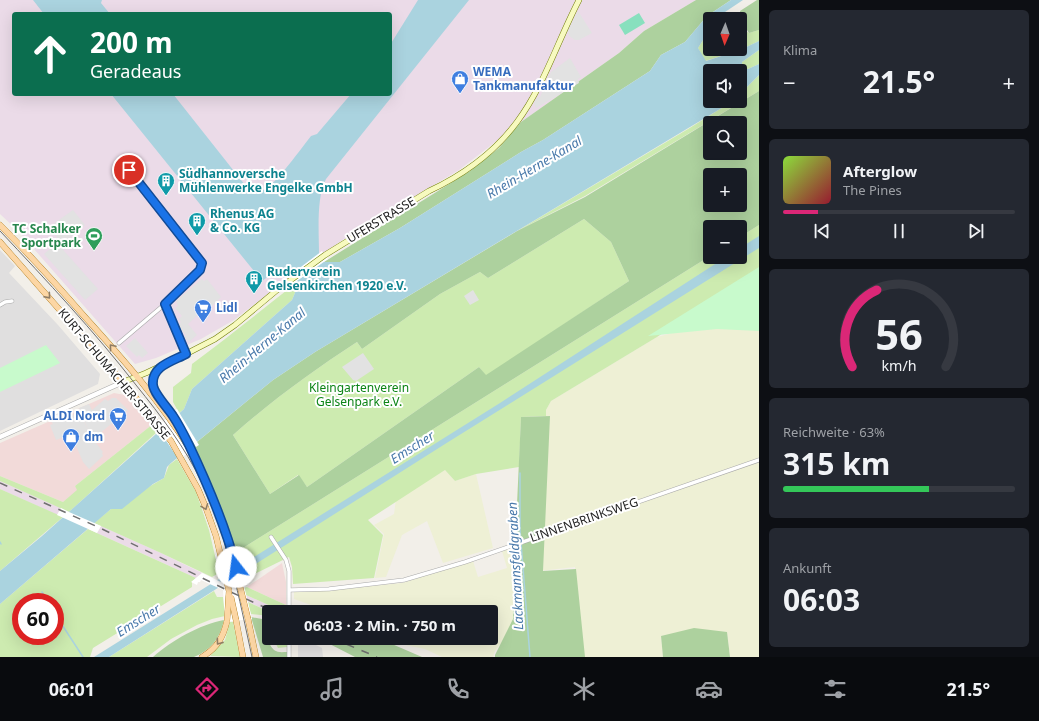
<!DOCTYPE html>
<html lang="de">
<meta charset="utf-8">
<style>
:root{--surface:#171b24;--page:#242831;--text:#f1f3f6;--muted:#9ea1a6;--line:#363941;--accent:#db2777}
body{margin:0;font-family:"Noto Sans",sans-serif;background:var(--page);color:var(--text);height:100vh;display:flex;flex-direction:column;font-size:15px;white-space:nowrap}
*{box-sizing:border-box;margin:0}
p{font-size:13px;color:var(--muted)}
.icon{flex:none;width:22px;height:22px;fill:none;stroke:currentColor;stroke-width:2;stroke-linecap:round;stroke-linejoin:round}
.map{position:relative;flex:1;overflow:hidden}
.drawer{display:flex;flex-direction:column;gap:10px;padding:10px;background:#0d0f14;width:280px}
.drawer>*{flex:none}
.top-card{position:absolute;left:12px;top:12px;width:380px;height:84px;border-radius:4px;box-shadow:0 4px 16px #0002;background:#0b6e4f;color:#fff;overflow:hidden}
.needle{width:26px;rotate:182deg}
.controls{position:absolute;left:703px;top:12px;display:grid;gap:8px}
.controls a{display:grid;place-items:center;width:44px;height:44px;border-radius:4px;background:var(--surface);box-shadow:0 4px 16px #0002;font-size:20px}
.speed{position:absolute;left:12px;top:593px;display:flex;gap:8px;font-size:20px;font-weight:700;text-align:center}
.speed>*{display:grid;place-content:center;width:52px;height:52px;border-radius:50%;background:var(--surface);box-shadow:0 4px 16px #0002;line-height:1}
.speed .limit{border:6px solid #d22;background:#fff;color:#111}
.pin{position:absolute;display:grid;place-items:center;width:34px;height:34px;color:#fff;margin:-17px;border:2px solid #fff;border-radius:50%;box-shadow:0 1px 4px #0007}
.me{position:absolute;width:44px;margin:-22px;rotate:345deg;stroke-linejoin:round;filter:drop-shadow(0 0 3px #0008)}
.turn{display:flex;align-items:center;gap:14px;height:84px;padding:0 12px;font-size:18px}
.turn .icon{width:52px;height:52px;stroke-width:2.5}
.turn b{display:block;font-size:28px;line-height:34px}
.big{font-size:30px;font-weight:700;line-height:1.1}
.drawer .widget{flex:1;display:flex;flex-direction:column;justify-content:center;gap:6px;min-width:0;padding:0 14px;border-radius:6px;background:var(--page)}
.drawer .dial{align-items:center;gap:0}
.dial svg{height:104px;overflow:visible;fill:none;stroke:var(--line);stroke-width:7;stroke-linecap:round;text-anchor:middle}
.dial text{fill:var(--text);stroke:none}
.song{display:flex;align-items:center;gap:12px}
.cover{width:48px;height:48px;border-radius:6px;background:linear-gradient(135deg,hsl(90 70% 55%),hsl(350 70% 35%))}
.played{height:4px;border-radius:2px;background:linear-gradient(90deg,var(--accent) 15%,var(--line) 15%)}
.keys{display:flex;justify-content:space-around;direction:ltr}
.heat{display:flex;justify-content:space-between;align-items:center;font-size:22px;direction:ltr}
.charge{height:6px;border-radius:3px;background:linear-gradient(90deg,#34c759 63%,var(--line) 0)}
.trip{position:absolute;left:262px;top:605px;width:236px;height:40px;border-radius:4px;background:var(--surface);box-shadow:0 4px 16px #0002;font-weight:700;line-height:40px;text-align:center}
.tab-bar{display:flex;height:64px;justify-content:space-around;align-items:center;background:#090b0e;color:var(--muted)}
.tab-bar .icon{width:28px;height:28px}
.tab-bar .on{color:var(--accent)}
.tab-bar b{font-size:18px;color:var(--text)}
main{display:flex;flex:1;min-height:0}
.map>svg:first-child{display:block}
</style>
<main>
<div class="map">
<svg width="759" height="657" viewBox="0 0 759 657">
<rect width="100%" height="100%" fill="#f2efe9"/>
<!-- residential -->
<g fill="#e0dfdf">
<path d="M0,250L15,266L9,273L58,325L100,374L98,384L0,431Z"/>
<path d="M298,638H302L322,648L323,657H298Z"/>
</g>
<!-- commercial -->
<g fill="#f2dad9">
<path d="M114,393L125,395L153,424L75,486L78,490L63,502L0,476V443Z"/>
<path d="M282,563L286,582V605L247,587Z"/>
</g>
<!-- industrial -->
<g fill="#ebdbe8" fill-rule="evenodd">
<path d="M0,0H696L644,31L619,53L521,122L459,170L341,241L269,293L234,320L201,339L156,358L135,364L19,232L0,214ZM14,14H390V94H14Z"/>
<path d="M0,481L61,508L57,515L0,489Z"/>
<path d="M101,526L161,553L202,573L196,578L97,533Z"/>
<path d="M238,590L246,595L284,612H270L231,594Z"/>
</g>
<!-- farmland -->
<g fill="#eef0d5">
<path d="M721,327L759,329V657H730L727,632L661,636L663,657H584L575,567L539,571L535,531L546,410L551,401L657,337L676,332Z"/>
<path d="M445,470L455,481L476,474L493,548L443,563L427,521L402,535L386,577L375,578L384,534L374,525L394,514L396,499Z"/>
<path d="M512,547L516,592L512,630L495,651L493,657H442L425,649L390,642L382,638H491V612H325L311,605L294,599V592L332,590L402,583L473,561L478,577L507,568L502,551Z"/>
</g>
<!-- grass -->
<g fill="#cdebb0" fill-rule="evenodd">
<path d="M740,28L749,33L759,30V41L740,50L705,61L698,48L710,29V49H740Z"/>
<path d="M759,50V64L748,69H744L742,66V62Z"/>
<path d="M759,75V91L585,196L517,231L688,129L733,101H740V94Z"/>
<path d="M584,219L611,242L629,281L486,376L479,367L307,487L298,475L270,494L233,435C271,401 314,370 357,342L362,349L440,294L480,272L488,278Z"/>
<path d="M759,225V270L657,337L551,401L546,410V416L521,417L519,467L476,474L455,481L445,470L368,520L383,535L374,578L293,584L292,567L289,557L242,580L235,553L710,256V257H740V237Z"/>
<path d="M296,283L297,288L292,300L192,389L184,409L179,413L173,402V387L191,373L192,364C228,337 262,310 296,283Z"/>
<path d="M153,424L158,431L69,512L0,481V476L63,502L77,490L75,486Z"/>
<path d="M177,459L196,492L209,530L219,573L212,577L161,553L94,523L111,509L164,478L169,465Z"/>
<path d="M0,489L63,517L0,571Z"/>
<path d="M88,529L196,578L192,582V587L93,648L90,657H0V604ZM21,602H55V636H21Z"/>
<path d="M247,587L286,605L287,612H284L246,595L244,588Z"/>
<path d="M214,591L217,597H223L225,616L212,619L197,625L171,639L147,657H109Z"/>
<path d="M248,602L270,612H269V616L251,614Z"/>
<path d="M230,622H233L240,657L210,656L225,640Z"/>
<path d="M273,638H286L287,647L278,648Z"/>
</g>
<!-- forest -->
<g fill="#add19e" fill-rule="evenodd">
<path d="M696,0H731L707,16L685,42L661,55L650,71L543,140L521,152L400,228L340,262H324L470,171L499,148L521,122L619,53L644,31Z"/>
<path d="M757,0H759V30L749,33L741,21L740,11Z"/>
<path d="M759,91V225L740,237V227H710V256L235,553L216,497L192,446L273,380L315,352L517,231L585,197ZM710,123H740V153H710ZM710,175H740V205H710ZM584,219L611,242L629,281L486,375L479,367L307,487L299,475L270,494L233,435C271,401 314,370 357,342L362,349L440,294L480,272L488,278Z"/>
<path d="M550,416L543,571L576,569L585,657H495V655L513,619L515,548L521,417Z"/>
<path d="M251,617L262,619C265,628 267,644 274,650C278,653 283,652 287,652V657H263Z"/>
<path d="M224,620C220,638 211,650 194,657H153C172,640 199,625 224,620Z"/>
<path d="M694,628L727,632L730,657H663L661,636Z"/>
<path d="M318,638H378L422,657H355Z"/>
</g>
<!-- park -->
<g fill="#c8facc">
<path d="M759,267V331L717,329L648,336Z"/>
<path d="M46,345L60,363L0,392V368Z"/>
</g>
<!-- pitch -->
<path fill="#88e0be" d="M639,13L645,23L625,35L619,25Z"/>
<!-- parking -->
<g fill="#e2e2e2">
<path d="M578,11L592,33L579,40H575L569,36L568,31Z"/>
<path d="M570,58L581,77L578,79L579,83L536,108L534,103L537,98L540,97L551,72Z"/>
<path d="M73,210L85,225L62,244L49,227Z"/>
<path d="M57,243L98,289L85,300L44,254Z"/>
<path d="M202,279L204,281L207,279L221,297L206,312L203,310L188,324L197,335L189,342L184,337L186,335L181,330L179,324L181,322L179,319L182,316L175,308L178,306L176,301Z"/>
<path d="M473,290L479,300L470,305L464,296Z"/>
<path d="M135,338L148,353L142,358L139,355L137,357L126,346Z"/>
<path d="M363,353L374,369L356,381L353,380L342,367Z"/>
<path d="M112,398H116L128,410L93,439L103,452L102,453L103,456L89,469L83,462L71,434L56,440L50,425L53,424L51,421L70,413L71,416L80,412L89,432L79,408L89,404L92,410L105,399L108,401Z"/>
</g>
<!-- water -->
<g fill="#aad3df">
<path d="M33,0H102L101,3L110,14H44Z"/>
<path d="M418,0H469L326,179C316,198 319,233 319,254L324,262H340L400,228L521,152L543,140L650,71L661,55L685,42L707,16L731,0H743L725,12L717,19H710V29L698,48L706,61L740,50L759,41V50L742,62V66L745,69H748L759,64V75L740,94V71H710V101H733L730,103L315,352L273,380L171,463L167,467L164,478L153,484L122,509H111L0,604V571L42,536L184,409L192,389L292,300C298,287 299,283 290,271H276L262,281L111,94H173L245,185C251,188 258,192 265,189C275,185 303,146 311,136L317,134L351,94H390V45Z"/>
<path d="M759,236V248L445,444L109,657H94L500,403L726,257H740V248Z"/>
</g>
<!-- pier -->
<g fill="#fff">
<path d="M322,251L328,259L294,283L289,276Z"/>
<path d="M177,409L199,445L196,447L174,411Z"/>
<path d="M173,413L193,449L179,460L157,427Z"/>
<path d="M61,508L69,512L101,526L97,533L57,515Z"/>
<path d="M234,544L252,619L224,622V605L223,590L201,580L200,582H198L197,585L191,582L202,573L221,582L215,555Z"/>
</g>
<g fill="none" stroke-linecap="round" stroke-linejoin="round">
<!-- stream -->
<g stroke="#aad3df" stroke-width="1.5">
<path d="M520,473V530L530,657"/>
<path d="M0,542L1,544"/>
<path d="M42,592L48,602"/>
<path d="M55,614L83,657"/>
<path d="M13,616L21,624"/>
</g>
<defs>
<g id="minor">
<path d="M165,304L186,354"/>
<path d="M0,305L5,302L12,301"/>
<path d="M119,343L165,304L200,270L202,263L129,170"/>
<path d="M271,537L286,560L289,571V612"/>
<path d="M290,590L329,589L404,580L465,562L759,460"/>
<path d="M289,638V657"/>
</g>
<path id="tertiary" d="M0,437L123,382"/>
<g id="secondary">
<path d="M159,367C155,375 152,382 155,392L172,414L184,436"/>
<path d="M123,382L146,373L182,356L215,339L235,325L277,290L325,255L429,191C463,175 494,153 517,122C544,86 558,40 579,0"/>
</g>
<g id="primary">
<path d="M0,225C29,254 57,285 84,316C123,359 161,402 191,451C209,481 220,514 230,546"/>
<path d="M0,242L123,382L171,441L198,489L206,508L216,536L229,591"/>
<path d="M248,619L256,657"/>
<path d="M236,620L243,657"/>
<path d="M202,657C217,648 223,638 227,621"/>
</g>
</defs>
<!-- minor casing -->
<use href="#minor" stroke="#a9a9a9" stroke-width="4.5"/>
<!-- tertiary casing -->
<use href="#tertiary" stroke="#a9a9a9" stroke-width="5.5"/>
<!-- secondary casing -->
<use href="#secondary" stroke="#707d05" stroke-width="6"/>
<!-- primary casing -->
<use href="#primary" stroke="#a06b00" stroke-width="6"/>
<!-- minor -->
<use href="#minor" stroke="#fff" stroke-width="3.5"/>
<!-- tertiary -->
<use href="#tertiary" stroke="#fff" stroke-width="4.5"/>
<!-- secondary -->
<use href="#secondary" stroke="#f7fabf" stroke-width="5"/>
<!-- primary -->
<use href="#primary" stroke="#fcd6a4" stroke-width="5.5"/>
<!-- tram -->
<path stroke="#707070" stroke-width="1" d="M0,231C47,281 94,331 136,385C161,416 185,447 202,483C228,538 239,598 252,657"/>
<!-- rail -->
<g stroke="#707070" stroke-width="1.5" stroke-dasharray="8 8" stroke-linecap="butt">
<path d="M0,483L100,528L233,593L275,612"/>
<path d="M332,638L377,657"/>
</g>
<defs>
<g id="primary-bridge">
<path d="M230,546L248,619"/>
<path d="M231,597L236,620"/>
<path d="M227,621L229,591"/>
</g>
</defs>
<!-- primary-bridge casing -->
<use href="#primary-bridge" stroke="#a06b00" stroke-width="6" stroke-linecap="butt"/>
<!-- primary-bridge -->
<use href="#primary-bridge" stroke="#fcd6a4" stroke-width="5.5"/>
</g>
<!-- one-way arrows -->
<defs><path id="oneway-chevron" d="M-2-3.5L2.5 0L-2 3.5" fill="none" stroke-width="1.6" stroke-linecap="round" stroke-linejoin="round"/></defs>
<g stroke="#8f7c63">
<use href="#oneway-chevron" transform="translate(48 296) rotate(49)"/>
<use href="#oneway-chevron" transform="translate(112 347) rotate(-130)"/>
<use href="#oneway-chevron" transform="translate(205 507) rotate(69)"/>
<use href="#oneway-chevron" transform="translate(219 642) rotate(126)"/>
</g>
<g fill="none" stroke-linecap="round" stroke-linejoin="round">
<defs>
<path id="route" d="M129,170L202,263L200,270L165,304L186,354C173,361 151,366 153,385C154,394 168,408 173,416C179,425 184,435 189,445C208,485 225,524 236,567"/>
</defs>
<!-- route casing -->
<use href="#route" stroke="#114b97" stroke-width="10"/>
<!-- route -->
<use href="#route" stroke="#1a73e8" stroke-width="7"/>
</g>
<!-- icons -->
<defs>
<symbol id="shop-pin" viewBox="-11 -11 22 30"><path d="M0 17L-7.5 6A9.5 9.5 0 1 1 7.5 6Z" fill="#3f7fe0" stroke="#fff"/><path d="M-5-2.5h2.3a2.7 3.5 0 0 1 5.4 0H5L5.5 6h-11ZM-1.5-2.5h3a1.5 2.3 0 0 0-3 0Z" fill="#fff"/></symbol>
<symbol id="building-pin" viewBox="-11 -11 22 30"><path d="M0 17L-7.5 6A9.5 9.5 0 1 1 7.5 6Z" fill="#0f9aa8" stroke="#fff"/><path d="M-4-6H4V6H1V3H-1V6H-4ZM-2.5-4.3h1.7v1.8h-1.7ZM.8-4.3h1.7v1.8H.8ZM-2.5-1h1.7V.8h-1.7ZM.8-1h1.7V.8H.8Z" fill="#fff"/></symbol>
<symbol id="stadium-pin" viewBox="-11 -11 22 30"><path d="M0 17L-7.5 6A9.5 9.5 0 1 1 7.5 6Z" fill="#2e9e5b" stroke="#fff"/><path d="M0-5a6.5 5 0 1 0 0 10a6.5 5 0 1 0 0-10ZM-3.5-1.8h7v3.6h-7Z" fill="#fff"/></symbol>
<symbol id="supermarket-pin" viewBox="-11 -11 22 30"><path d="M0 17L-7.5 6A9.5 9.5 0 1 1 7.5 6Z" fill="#3f7fe0" stroke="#fff"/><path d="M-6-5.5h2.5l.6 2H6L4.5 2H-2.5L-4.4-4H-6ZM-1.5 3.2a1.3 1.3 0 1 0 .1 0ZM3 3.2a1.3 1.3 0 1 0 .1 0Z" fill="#fff"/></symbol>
</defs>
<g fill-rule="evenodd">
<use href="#shop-pin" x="450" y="69" width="20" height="27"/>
<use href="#building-pin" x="156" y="171" width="20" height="27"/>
<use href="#building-pin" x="187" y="211" width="20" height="27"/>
<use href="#stadium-pin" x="84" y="226" width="20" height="27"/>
<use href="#building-pin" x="244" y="269" width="20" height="27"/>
<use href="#supermarket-pin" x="193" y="298" width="20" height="27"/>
<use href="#supermarket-pin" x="108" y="406" width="20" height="27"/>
<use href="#shop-pin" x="61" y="427" width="20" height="27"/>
</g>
<g text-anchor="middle" stroke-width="4" stroke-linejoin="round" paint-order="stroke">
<!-- shop labels -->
<g font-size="12" font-weight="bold" fill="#366cbe" stroke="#fff" text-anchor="start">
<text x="473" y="76">WEMA<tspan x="473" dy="14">Tankmanufaktur</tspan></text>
<text x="216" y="312">Lidl</text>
<text x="105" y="420" text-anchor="end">ALDI Nord</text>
<text x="84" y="441">dm</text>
</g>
<!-- culture labels -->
<g font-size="12" font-weight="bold" fill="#0d838f" stroke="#fff" text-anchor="start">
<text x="179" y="178">Südhannoversche<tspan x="179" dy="14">Mühlenwerke Engelke GmbH</tspan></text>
<text x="210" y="218">Rhenus AG<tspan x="210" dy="14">&amp; Co. KG</tspan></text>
<text x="267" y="276">Ruderverein<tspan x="267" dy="14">Gelsenkirchen 1920 e.V.</tspan></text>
</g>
<!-- street labels -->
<g font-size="12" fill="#222" stroke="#fff">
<text transform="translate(381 220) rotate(-31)" y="4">UFERSTRASSE</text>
<text transform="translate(114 374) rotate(50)" y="4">KURT-SCHUMACHER-STRASSE</text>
<text transform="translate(584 520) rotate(-19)" y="4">LINNENBRINKSWEG</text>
</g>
<!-- leisure labels -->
<g font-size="12" font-weight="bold" fill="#27864d" stroke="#fff" text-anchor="end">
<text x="81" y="233">TC Schalker<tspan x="81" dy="14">Sportpark</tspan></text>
</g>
<!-- park labels -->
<g font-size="12" fill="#0c8416" stroke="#fff">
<text x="359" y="392">Kleingartenverein<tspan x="359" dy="14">Gelsenpark e.V.</tspan></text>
</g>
<!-- water labels -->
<g font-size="13" font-style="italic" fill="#4a7aab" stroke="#fff">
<text transform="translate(534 167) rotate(-31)" y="5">Rhein-Herne-Kanal</text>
<text transform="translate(262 345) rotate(-40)" y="5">Rhein-Herne-Kanal</text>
<text transform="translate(412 447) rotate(-32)" y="5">Emscher</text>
<text transform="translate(515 566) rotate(-93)" y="5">Lackmannsfeldgraben</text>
<text transform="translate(138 620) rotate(-32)" y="5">Emscher</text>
</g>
</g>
</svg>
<div class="controls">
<a><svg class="needle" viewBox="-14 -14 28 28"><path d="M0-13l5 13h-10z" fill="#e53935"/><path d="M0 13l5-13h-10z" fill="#9ea1a6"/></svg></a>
<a><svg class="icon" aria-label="sound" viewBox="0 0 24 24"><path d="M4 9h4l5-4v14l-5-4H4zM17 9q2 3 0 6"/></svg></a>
<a><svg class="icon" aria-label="search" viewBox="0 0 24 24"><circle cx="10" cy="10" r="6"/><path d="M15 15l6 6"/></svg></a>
<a>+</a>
<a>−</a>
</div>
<div class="speed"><div class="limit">60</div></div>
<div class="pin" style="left:129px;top:170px;background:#d93025"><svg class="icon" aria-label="arrive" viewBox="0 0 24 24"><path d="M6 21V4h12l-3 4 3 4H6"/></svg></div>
<svg class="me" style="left:236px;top:567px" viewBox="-20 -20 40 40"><circle r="19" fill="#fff"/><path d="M0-13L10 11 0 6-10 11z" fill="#1a73e8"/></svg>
<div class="trip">06:03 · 2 Min. · 750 m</div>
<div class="top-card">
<div class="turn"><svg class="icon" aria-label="ahead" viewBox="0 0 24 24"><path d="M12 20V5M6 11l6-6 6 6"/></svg><div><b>200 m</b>Geradeaus</div></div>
</div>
</div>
<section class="drawer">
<div class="widget"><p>Klima</p>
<div class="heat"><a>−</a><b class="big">21.5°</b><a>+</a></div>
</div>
<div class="widget">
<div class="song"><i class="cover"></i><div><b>Afterglow</b><p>The Pines</p></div></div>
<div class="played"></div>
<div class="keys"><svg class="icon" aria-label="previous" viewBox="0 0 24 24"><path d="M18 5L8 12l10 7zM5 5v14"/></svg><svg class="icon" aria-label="pause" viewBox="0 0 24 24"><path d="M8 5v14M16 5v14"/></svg><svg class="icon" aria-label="next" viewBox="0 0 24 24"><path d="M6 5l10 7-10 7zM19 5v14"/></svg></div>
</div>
<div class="widget dial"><svg viewBox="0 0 100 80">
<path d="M14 69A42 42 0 1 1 86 69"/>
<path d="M14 69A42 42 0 0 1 33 10" stroke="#db2777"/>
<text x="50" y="56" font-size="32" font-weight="700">56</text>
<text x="50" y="72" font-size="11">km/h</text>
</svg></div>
<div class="widget"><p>Reichweite · 63%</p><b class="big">315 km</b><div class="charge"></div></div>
<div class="widget"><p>Ankunft</p><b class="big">06:03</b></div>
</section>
</main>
<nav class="tab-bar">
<b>06:01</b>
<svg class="icon on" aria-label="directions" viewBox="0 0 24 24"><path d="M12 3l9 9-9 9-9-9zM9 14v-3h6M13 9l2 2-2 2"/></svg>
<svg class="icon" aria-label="music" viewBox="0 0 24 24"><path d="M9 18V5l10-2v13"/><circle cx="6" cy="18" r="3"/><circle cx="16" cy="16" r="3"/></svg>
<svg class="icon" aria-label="phone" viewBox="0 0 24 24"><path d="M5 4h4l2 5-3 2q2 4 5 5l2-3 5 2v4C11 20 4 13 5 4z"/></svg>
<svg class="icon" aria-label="climate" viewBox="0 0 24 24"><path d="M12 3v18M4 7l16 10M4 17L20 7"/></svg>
<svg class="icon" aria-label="car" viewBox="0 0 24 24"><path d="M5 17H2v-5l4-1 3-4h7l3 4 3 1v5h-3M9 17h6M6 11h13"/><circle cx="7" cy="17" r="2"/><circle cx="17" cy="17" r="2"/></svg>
<svg class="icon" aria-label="filters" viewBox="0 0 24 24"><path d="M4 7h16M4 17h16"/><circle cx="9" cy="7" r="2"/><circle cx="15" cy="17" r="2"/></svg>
<b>21.5°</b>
</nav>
